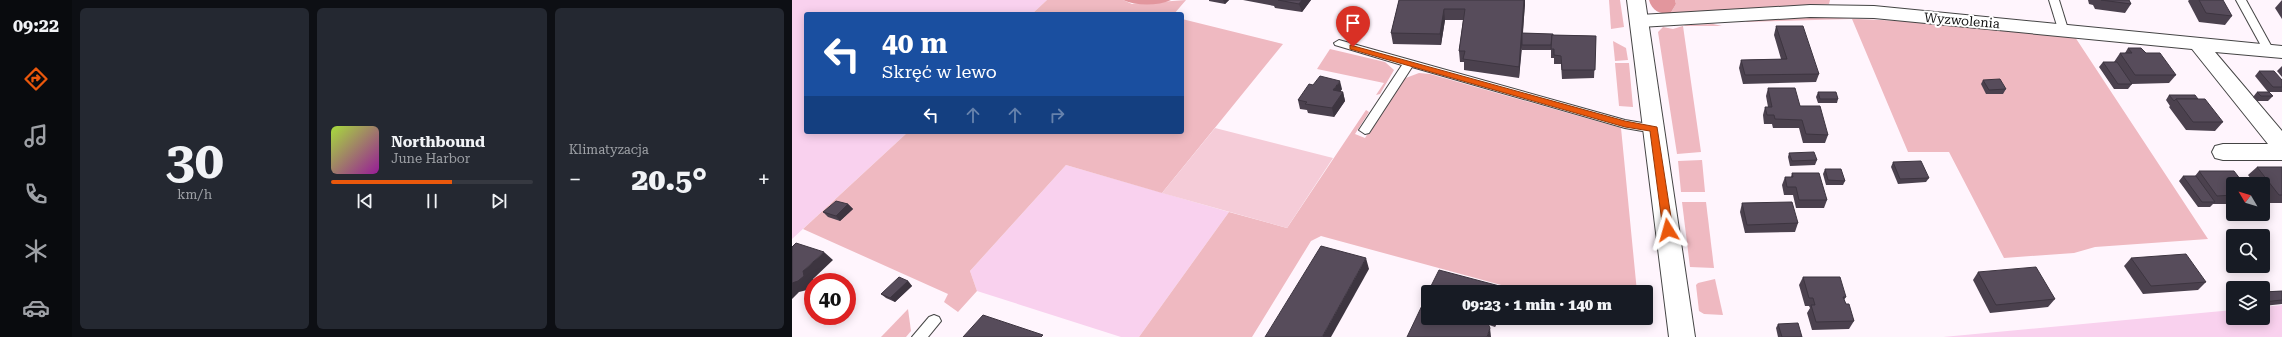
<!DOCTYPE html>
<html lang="pl">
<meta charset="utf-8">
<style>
:root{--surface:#171b24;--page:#242831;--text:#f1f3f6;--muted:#9ea1a6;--line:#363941;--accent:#ea580c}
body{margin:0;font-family:"Roboto Serif",serif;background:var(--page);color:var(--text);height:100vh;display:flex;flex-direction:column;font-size:15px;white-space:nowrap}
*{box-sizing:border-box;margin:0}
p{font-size:13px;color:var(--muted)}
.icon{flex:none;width:22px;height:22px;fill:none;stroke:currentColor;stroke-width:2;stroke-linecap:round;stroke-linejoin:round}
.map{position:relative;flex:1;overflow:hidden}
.details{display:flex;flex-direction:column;gap:8px;padding:8px;background:#0d0f14;width:720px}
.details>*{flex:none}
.banner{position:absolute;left:12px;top:12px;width:380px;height:122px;border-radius:4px;box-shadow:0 2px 10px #0003;background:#1a4fa0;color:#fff;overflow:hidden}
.needle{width:26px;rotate:308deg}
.fabs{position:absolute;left:1434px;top:177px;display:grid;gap:8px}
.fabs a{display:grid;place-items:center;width:44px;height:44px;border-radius:4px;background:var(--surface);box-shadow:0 2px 10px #0003;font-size:20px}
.speed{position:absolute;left:12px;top:273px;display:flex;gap:8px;font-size:20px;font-weight:700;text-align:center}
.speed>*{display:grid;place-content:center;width:52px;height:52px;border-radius:50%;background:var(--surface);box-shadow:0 2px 10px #0003;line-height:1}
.speed .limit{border:6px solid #d22;background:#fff;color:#111}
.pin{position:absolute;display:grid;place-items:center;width:34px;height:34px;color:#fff;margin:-41px -17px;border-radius:50% 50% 50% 0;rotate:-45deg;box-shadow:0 0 4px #0007}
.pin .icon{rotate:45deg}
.me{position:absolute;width:44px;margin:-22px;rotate:352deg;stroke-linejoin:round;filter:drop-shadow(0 0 3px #0008)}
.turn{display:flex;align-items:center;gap:14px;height:84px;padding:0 12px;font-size:18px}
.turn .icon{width:52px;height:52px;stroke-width:2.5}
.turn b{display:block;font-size:28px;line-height:34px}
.lanes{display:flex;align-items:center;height:38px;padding:0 12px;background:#0003;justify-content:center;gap:20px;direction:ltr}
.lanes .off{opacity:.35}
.big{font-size:30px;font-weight:800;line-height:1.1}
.details .tile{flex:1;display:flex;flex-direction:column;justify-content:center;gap:6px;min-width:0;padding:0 14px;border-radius:6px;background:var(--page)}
.details .dial{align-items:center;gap:0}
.dial b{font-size:52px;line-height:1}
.song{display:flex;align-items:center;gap:12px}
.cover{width:48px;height:48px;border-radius:6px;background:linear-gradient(135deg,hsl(80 70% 55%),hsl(300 70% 35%))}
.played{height:4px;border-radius:2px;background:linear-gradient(90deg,var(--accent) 60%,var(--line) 60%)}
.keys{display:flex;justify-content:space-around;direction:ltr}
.heat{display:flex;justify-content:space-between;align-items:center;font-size:22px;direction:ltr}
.details .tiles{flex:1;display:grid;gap:8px;grid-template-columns:repeat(3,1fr)}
.trip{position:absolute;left:629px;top:285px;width:232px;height:40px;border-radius:4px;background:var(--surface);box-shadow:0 2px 10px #0003;font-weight:800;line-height:40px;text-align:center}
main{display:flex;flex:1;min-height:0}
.menu{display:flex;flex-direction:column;width:72px;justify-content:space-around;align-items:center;background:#090b0e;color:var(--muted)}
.menu .icon{width:28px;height:28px}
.menu .active{color:var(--accent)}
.menu b{font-size:18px;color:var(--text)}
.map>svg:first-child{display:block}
</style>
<main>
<nav class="menu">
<b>09:22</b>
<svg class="icon active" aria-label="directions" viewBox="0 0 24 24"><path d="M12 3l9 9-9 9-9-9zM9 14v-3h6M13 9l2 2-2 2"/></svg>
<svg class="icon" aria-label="music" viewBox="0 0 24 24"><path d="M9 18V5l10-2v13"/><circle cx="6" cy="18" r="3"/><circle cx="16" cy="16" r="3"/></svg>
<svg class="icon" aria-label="phone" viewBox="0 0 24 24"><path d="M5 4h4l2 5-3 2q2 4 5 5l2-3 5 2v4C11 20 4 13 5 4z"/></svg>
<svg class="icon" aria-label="climate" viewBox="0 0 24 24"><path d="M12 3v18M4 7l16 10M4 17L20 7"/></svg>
<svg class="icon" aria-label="car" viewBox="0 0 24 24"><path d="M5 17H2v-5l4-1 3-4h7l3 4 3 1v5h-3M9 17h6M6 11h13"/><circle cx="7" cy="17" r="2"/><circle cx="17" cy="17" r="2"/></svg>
</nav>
<section class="details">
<div class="tiles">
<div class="tile dial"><b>30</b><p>km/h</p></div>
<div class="tile">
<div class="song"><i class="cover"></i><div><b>Northbound</b><p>June Harbor</p></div></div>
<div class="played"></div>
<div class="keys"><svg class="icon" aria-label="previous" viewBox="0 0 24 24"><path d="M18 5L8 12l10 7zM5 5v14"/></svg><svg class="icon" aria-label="pause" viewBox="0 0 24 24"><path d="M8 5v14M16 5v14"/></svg><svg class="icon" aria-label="next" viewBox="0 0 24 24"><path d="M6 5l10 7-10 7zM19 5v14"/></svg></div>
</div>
<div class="tile"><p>Klimatyzacja</p>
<div class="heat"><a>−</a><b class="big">20.5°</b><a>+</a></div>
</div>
</div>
</section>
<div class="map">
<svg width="1490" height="337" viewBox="0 0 1490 337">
<rect width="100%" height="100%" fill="#fff5fd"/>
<!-- farmland -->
<g fill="#f9d1ee">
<path d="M0,0H255L240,14H14V132H116L0,239Z"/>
<path d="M274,165L437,212L347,337H329L185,291L178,271Z"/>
<path d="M1490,305V337H1151L1441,310V318H1471V307Z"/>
</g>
<!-- green -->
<g fill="#efb9c1">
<path d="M255,0H331L340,4L394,0L382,14H240Z"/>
<path d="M817,0H828L832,27L819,29Z"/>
<path d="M883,0H1038L1037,4L878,14L884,4Z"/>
<path d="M1002,16L1154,23L1283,37L1416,239L1303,247L1282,253L1212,258L1157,152H1116L1060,19L954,22L956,19Z"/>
<path d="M390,19L491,44L370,193L274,165L178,271L185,291L166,312L152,302L156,294L11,229L116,132H390Z"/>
<path d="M921,24L930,26H891L909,152L885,154L866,32L871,27L881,29L894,25Z"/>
<path d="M821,41L834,48L836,60L823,61Z"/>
<path d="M538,49L593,62L602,70L588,94L584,95L592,83L525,69Z"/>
<path d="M823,63H837L841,107L827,106Z"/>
<path d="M627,73L638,74L829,128L845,292H735L529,236L519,241L460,337H347L437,212L495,228L574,110L577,112L563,134L573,138L606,85L611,79Z"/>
<path d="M910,160L913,192H889L886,161Z"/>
<path d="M890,202H914L922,268L898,267Z"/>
<path d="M923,279L931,315L912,314L907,311L904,285L906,283Z"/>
<path d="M116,309L119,331L114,337H89Z"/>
</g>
<!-- forest -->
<g fill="#e2969d">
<path d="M331,0H379C366,6 344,6 331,0Z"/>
<path d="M857,0H883L884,4L878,14C868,14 860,11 857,0Z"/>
</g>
<!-- pitch -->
<path fill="#f5ccd8" d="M423,128L541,158L495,228L370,193Z"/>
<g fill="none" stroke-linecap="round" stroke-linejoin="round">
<defs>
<g id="service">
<path d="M1257,0H1267L1276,29L1275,31H1267L1266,29Z"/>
<path d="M1444,0H1454L1482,51L1481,53H1473Z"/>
<path d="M547,40L833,120L862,125L868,129L862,133L833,128L620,67L577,133L573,134L567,130L610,65L543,45L542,43Z"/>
<path d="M142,315L147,317L149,321L136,337H120L137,317Z"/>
</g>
<path id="minor" d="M1018,5L1082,6L1490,46V58L1423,52L1490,131V160H1431L1423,158L1420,152L1423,146L1431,144H1476L1400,49L1082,18L1018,17L848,27L841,25L839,21L841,17L848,15Z"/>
<path id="tertiary" d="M835,0H853L903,337H877Z"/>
</defs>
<!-- service casing -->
<use href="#service" stroke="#444" stroke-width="2"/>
<!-- minor casing -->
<use href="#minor" stroke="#444" stroke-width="2"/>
<!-- tertiary casing -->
<use href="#tertiary" stroke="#444" stroke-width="2"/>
<!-- service -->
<use href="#service" fill="#fff" fill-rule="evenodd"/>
<!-- minor -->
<use href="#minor" fill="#fff" fill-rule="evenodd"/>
<!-- tertiary -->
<use href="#tertiary" fill="#fff" fill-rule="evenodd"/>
</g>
<!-- wall -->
<g fill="#4b414e">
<path d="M417,0H437L433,4L417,1Z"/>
<path d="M451,0H519L510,12L483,8L482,6Z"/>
<path d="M607,0H733L731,33L761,35L804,36L802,78L770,79L769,64H762V58H759V50H730V48L727,78L672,70V62H668L667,51L671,20H653L649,45L601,44L599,33Z"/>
<path d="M1296,0H1337L1339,4L1333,13L1303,9L1301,5L1297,4Z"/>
<path d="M1397,0H1407L1440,16L1433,25L1407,22L1396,1Z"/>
<path d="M1490,0V19L1483,8Z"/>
<path d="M984,26L1027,74L1024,82L951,84L947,68L949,60L989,59L982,35Z"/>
<path d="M1336,48L1354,53L1384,75L1377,83L1340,84L1336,89H1322L1307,67L1311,62H1322L1328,53H1333Z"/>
<path d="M1490,66V77L1485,71Z"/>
<path d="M1467,71L1490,80V92H1476L1463,76Z"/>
<path d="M1191,80L1214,89L1211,94H1194L1189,84Z"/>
<path d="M521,85L550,89L548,92H551L553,101L542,117L516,113L515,110L508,109L506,100Z"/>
<path d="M976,88L1008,106L1036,135L1033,143H1011L1007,128H981L980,124H972L971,115L973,107H976L974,96Z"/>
<path d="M1026,92L1046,99L1045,103H1026L1024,97Z"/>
<path d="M1465,92L1481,96L1476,101H1465L1461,97Z"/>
<path d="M1377,95L1431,122L1423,131L1394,130L1377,107L1378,106L1374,100Z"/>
<path d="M997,153L1025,160L1023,165L998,166L996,157Z"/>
<path d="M1101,162L1137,178L1134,182L1106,184L1099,167Z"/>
<path d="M1465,167H1490V203H1478L1471,195V184H1463L1456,175Z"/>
<path d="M1033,169L1053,181L1051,185H1034L1031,174Z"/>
<path d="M1407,171L1441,184V204H1421L1418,207H1406L1387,181L1391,176H1403Z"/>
<path d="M1000,173L1035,200L1032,208H1004L1001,195H992L990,185L993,177H999Z"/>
<path d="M950,203L1006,223L1003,232L953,233L948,212Z"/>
<path d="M56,204L61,209L48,221L36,217L31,212Z"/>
<path d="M1339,258L1414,282L1406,290L1351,294L1332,266Z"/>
<path d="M1186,272L1263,299L1256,307L1198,313L1181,280Z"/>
<path d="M1011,277L1054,297L1052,300L1054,304L1062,321L1057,329L1020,330L1015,313L1018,308L1017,306H1013L1007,285Z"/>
<path d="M116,281L120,286L103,302L94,298L89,294Z"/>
<path d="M1490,291V304L1471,306V292Z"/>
<path d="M636,318H707L703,327L697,325Z"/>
<path d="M986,324L1010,337H986L984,328Z"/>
</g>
<!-- shaded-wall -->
<g fill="#3d3540">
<path d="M431,0H437L433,4Z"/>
<path d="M510,0H519L510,12L507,4Z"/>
<path d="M732,0H733V5L727,78V67Z"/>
<path d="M652,9L653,20L649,45L648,34Z"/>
<path d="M548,81L550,89L543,99L541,90Z"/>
<path d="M551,92L553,101L542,117L540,108Z"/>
<path d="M56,204L61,209L48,221L44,216Z"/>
<path d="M32,252L41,260L21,279V284L15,290L7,292L0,299V283L11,271Z"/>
<path d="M574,258L577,269L539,337H530Z"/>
<path d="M116,281L120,286L103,302L98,298Z"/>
<path d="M702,318H707L703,327Z"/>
<path d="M698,328L699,337H695Z"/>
</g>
<!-- building -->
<g fill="#574c5b" stroke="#3d3540">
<path d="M486,0H510L507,4Z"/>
<path d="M607,0H732L727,67L671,59L673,51H667L673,9H652L648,34L599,33Z"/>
<path d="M1309,0H1337L1339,4Z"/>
<path d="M1407,0H1431L1440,16L1414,13Z"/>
<path d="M984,26H1011L1027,74L953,75L949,60L995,59Z"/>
<path d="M730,33L761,34V35H760L759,45H730Z"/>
<path d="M760,35L804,36L803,70H770L769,56L762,55V49H759Z"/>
<path d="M1336,48H1349L1354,53H1368L1384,75H1343L1328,53H1340Z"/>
<path d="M1311,62H1325L1340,84H1326Z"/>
<path d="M1467,71H1482L1490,80V87H1481Z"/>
<path d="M528,76L548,81L541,90L551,92L540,108L513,104L515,102L506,100L517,84L521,85Z"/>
<path d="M1208,79L1214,89L1197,90L1191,80Z"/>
<path d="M976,88H1003L1008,106H1028L1036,135L1014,134L1010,120L983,119L982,115H975L973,107H980Z"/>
<path d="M1026,92H1044L1046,99H1028Z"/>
<path d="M1465,92H1477L1481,96H1469Z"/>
<path d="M1377,95H1403L1406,99H1384L1382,101Z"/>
<path d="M1384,99H1413L1431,122H1401Z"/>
<path d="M1022,152L1025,160L1000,161L997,153Z"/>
<path d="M1129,161L1137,178L1108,179L1101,162Z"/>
<path d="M1465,167H1490V195H1487Z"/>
<path d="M1033,169H1049L1053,181L1036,180Z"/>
<path d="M1407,171H1442L1452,184H1441V195L1425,196Z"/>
<path d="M1000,173H1027L1035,200H1007L1004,187H995L993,177H1001Z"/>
<path d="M1391,176H1404L1423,202H1410Z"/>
<path d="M44,201L56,204L44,216L31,212Z"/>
<path d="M1000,202L1006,223L955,225L950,203Z"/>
<path d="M4,243L32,252L11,271L12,276L6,281L0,283V247Z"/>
<path d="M529,246L574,258L530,337H473Z"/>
<path d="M1394,254L1414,282L1359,286L1339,258Z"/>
<path d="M1244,267L1263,299L1204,305L1186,272Z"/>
<path d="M647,270L715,288L713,292H636Z"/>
<path d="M107,277L116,281L98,298L89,294Z"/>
<path d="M1011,277H1048L1054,297H1051L1054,304H1057L1062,321L1024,322L1019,305H1023L1021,298H1017Z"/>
<path d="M1490,291V300L1471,302V292Z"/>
<path d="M636,293V318H691L694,319L698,328L695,337H615Z"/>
<path d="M191,315L251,335L249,337H171Z"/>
<path d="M1006,323L1010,337H990L986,324Z"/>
</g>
<!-- route -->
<path fill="#ea580c" stroke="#983908" d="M558,45L833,121L865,127L881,230L879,232L876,233L871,230L858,131L833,127L558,49Z"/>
<g text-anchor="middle" stroke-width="4" stroke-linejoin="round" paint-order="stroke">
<!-- street labels -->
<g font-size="13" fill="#111" stroke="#fff">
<text transform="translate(1170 20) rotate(5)" y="5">Wyzwolenia</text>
</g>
</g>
</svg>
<div class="fabs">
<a><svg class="needle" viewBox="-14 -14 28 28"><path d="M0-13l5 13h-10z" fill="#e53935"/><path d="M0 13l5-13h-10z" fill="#9ea1a6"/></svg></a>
<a><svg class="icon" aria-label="search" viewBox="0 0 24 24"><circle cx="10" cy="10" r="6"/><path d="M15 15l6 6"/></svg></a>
<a><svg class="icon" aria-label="layers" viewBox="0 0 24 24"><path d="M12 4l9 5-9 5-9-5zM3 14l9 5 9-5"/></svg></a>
</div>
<div class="speed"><div class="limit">40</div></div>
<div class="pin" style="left:561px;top:47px;background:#d93025"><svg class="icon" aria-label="arrive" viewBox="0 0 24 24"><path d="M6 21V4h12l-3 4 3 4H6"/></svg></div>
<svg class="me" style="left:876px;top:230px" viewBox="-20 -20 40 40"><path d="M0-17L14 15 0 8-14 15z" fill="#ea580c" stroke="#fff" stroke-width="4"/></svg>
<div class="trip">09:23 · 1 min · 140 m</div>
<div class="banner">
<div class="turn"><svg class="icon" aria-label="left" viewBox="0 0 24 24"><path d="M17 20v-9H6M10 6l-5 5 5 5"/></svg><div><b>40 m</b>Skręć w lewo</div></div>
<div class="lanes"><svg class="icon" aria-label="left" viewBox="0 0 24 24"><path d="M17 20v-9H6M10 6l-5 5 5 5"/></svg><svg class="icon off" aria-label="ahead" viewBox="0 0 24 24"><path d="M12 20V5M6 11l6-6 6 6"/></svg><svg class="icon off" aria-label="ahead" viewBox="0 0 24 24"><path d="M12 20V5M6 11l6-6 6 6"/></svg><svg class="icon off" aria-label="right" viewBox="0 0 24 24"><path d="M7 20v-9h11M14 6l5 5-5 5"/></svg></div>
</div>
</div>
</main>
